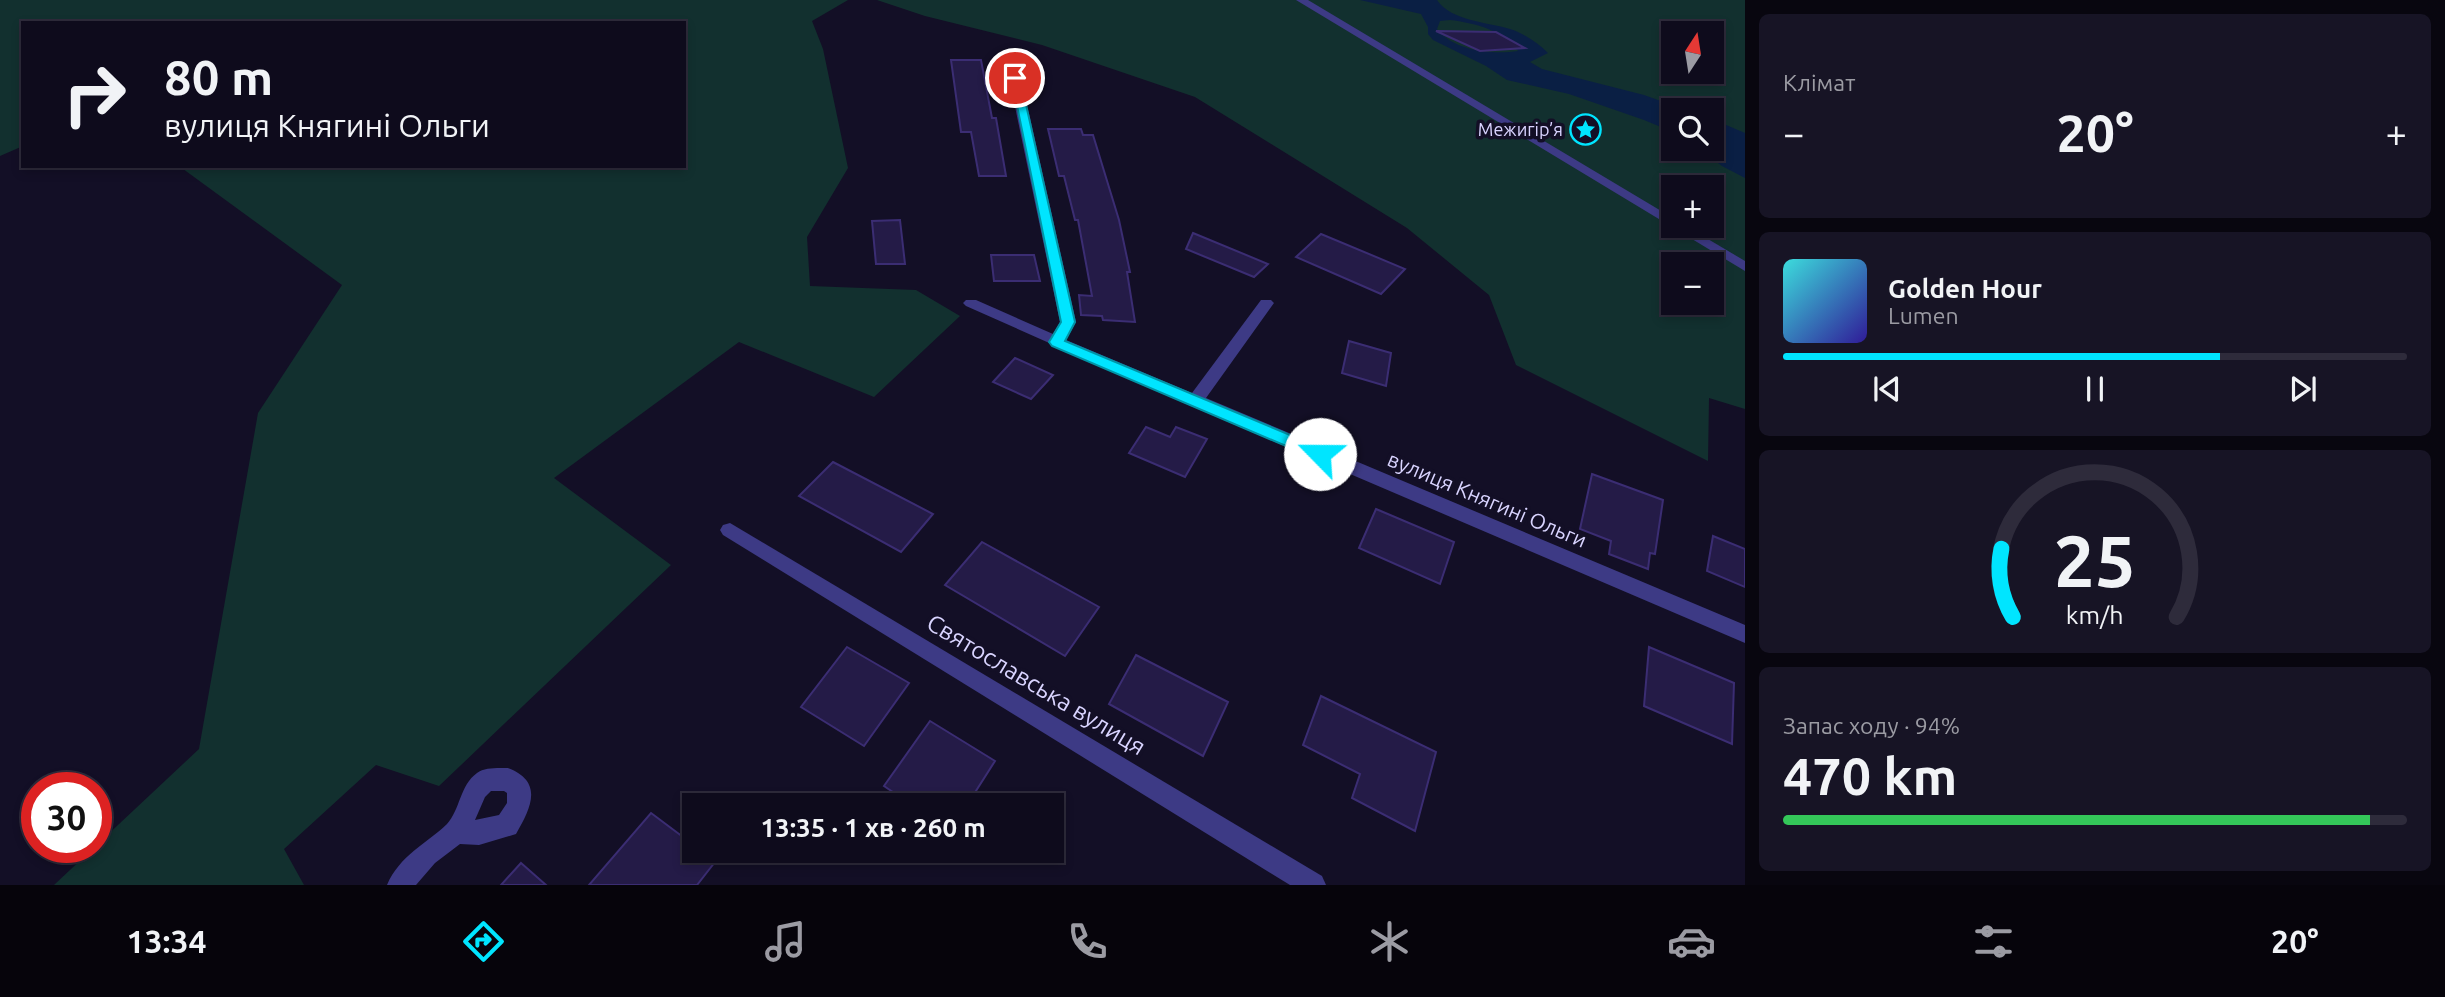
<!DOCTYPE html>
<html lang="uk">
<meta charset="utf-8">
<style>
:root{--surface:#0e0b1c;--page:#171425;--text:#f1f3f6;--muted:#9b9ba3;--line:#2e2b3b;--accent:#00e5ff}
body{margin:0;font-family:Ubuntu,sans-serif;background:var(--page);color:var(--text);height:100vh;display:flex;flex-direction:column;font-size:26px;white-space:nowrap}
*{box-sizing:border-box;margin:0}
p{font-size:23px;color:var(--muted)}
.icon{flex:none;width:38px;height:38px;fill:none;stroke:currentColor;stroke-width:2;stroke-linecap:round;stroke-linejoin:round}
.map{position:relative;flex:1;overflow:hidden}
.sheet{display:flex;flex-direction:column;gap:14px;padding:14px;background:#08060f;width:700px}
.sheet>*{flex:none}
.banner{position:absolute;left:21px;top:21px;width:665px;height:147px;border-radius:0px;box-shadow:0 4px 10px #0003,0 0 0 2px var(--line);background:#0e0b1c;color:var(--text);overflow:hidden}
.needle{width:46px;rotate:12deg}
.tools{position:absolute;left:1661px;top:21px;display:grid;gap:14px}
.tools a{display:grid;place-items:center;width:63px;height:63px;border-radius:0px;background:var(--surface);box-shadow:0 4px 10px #0003,0 0 0 2px var(--line);font-size:35px}
.speed{position:absolute;left:21px;top:772px;display:flex;gap:14px;font-size:35px;font-weight:700;text-align:center}
.speed>*{display:grid;place-content:center;width:91px;height:91px;border-radius:50%;background:var(--surface);box-shadow:0 4px 10px #0003,0 0 0 2px var(--line);line-height:1}
.speed .limit{border:10px solid #d22;background:#fff;color:#111}
.pin{position:absolute;display:grid;place-items:center;width:60px;height:60px;color:#fff;margin:-30px;border:4px solid #fff;border-radius:50%;box-shadow:0 2px 7px #0007}
.me{position:absolute;width:77px;margin:-38px;rotate:293deg;stroke-linejoin:round;filter:drop-shadow(0 0 5px #0008)}
.turn{display:flex;align-items:center;gap:24px;height:147px;padding:0 28px;font-size:32px}
.turn .icon{width:91px;height:91px;stroke-width:2.5}
.turn b{display:block;font-size:49px;line-height:60px}
.big{font-size:52px;font-weight:700;line-height:1.1}
.sheet .card{flex:1;display:flex;flex-direction:column;justify-content:center;gap:10px;min-width:0;padding:0 24px;border-radius:10px;background:var(--page)}
.sheet .dial{align-items:center;gap:0}
.dial svg{height:182px;overflow:visible;fill:none;stroke:var(--line);stroke-width:7;stroke-linecap:round;text-anchor:middle}
.dial text{fill:var(--text);stroke:none}
.song{display:flex;align-items:center;gap:21px}
.cover{width:84px;height:84px;border-radius:10px;background:linear-gradient(135deg,hsl(180 70% 55%),hsl(250 70% 35%))}
.played{height:7px;border-radius:4px;background:linear-gradient(90deg,var(--accent) 70%,var(--line) 70%)}
.keys{display:flex;justify-content:space-around;direction:ltr}
.heat{display:flex;justify-content:space-between;align-items:center;font-size:38px;direction:ltr}
.charge{height:10px;border-radius:5px;background:linear-gradient(90deg,#34c759 94%,var(--line) 0)}
.trip{position:absolute;left:682px;top:793px;width:382px;height:70px;border-radius:0px;background:var(--surface);box-shadow:0 4px 10px #0003,0 0 0 2px var(--line);font-weight:700;line-height:70px;text-align:center}
.tab-bar{display:flex;height:112px;justify-content:space-around;align-items:center;background:#06040b;color:var(--muted)}
.tab-bar .icon{width:49px;height:49px}
.tab-bar .active{color:var(--accent)}
.tab-bar b{font-size:32px;color:var(--text)}
main{display:flex;flex:1;min-height:0}
.map>svg:first-child{display:block}
</style>
<main>
<div class="map">
<svg width="1745" height="885" viewBox="0 0 1745 885">
<rect width="100%" height="100%" fill="#130f26"/>
<!-- green -->
<g fill="#12302f" fill-rule="evenodd">
<path d="M0,0H848L812,21L823,49L848,168L807,237L810,286L916,290L960,316L874,397L739,342L554,478L671,565L439,786L376,765L284,849L304,885H54L199,749L258,413L342,285L179,166H684V23H23V146L0,156Z"/>
<path d="M877,0H1745V409L1709,398L1708,461L1516,365L1489,295L1407,228L1195,97L1042,45L925,16ZM1673,33H1712V72H1673ZM1673,110H1712V149H1673ZM1673,187H1712V226H1673ZM1673,264H1712V303H1673Z"/>
</g>
<!-- water -->
<g fill="#0a1f44" fill-rule="evenodd">
<path d="M1360,0H1437C1451,21 1487,22 1510,29C1523,33 1538,43 1548,53L1530,62L1542,69L1644,95L1686,110H1673V132L1644,120L1569,94L1507,80L1486,66L1433,40L1428,34V27L1421,14ZM1450,20C1474,23 1504,30 1518,51C1493,55 1454,51 1437,29L1440,21Z"/>
<path d="M1712,119L1745,133V178L1722,166L1699,149H1712Z"/>
</g>
<!-- building -->
<g fill="#241b47" stroke="#3b2d73" stroke-width="2">
<path d="M1436,31L1496,32L1525,48L1480,51Z"/>
<path d="M951,60H981L992,118H996L1006,176H979L971,132H961Z"/>
<path d="M1048,129H1081L1083,135H1093L1119,220L1130,272H1127L1135,322L1103,320L1102,316L1081,315L1079,295L1092,296L1078,220H1075L1064,176H1059Z"/>
<path d="M900,220L905,264H876L872,221Z"/>
<path d="M1193,233L1268,264L1254,277L1186,249Z"/>
<path d="M1321,234L1405,269L1381,294L1296,257Z"/>
<path d="M991,255H1034L1040,281H994Z"/>
<path d="M1349,341L1391,353L1386,386L1342,373Z"/>
<path d="M1015,358L1053,375L1031,399L993,382Z"/>
<path d="M1146,427L1170,437L1176,427L1207,439L1185,477L1129,453Z"/>
<path d="M833,462L933,514L901,552L799,496Z"/>
<path d="M1592,474L1663,500L1655,554L1650,553L1648,569L1609,554L1611,541L1580,529Z"/>
<path d="M1376,509L1454,542L1440,584L1359,548Z"/>
<path d="M1713,536L1745,549V587L1707,571Z"/>
<path d="M982,542L1099,607L1065,656L945,585Z"/>
<path d="M847,647L909,683L864,746L801,707Z"/>
<path d="M1649,647L1734,683L1732,744L1644,706Z"/>
<path d="M1136,655L1228,702L1203,756L1109,704Z"/>
<path d="M1321,696L1436,752L1415,831L1352,798L1360,774L1303,745Z"/>
<path d="M930,721L995,761L967,805H912L884,786Z"/>
<path d="M651,813L695,846V850H700L715,862L697,885H589Z"/>
<path d="M521,863L546,885H501Z"/>
</g>
<g fill="none" stroke-linecap="round" stroke-linejoin="round">
<!-- minor -->
<g fill="#3d3a85" fill-rule="evenodd">
<path d="M1296,0H1308L1673,218V226H1686L1745,261V271Z"/>
<path d="M1015,75L1021,78L1076,322L1066,340L1192,393L1261,300H1271L1274,303L1206,398L1745,625V643L1189,405L966,306L963,303L966,300H976L1053,334L1060,322L1009,78Z"/>
<path d="M730,523L1322,876L1326,885H1290L723,535L720,530L723,525Z"/>
<path d="M508,768C544,782 531,808 516,834L479,845L460,844L435,863L416,885H387C400,855 426,844 447,824C460,810 460,785 477,773C485,767 498,768 508,768ZM491,791H504L507,793V803L499,815L475,820L485,797Z"/>
</g>
</g>
<!-- route -->
<path fill="#00e5ff" stroke="#0095a6" stroke-width="2" d="M1011,76L1020,78L1075,322L1065,341L1326,450L1328,454L1326,458H1314L1052,346L1049,342L1061,322Z"/>
<!-- icons -->
<defs>
<symbol id="sight-ring" viewBox="-11 -11 22 22"><circle r="9.5" fill="#130f26" stroke="#00e5ff" stroke-width="1.5"/><path d="M0-6L1.8-2.2L6-1.7L2.9 1.2L3.7 5.4L0 3.3L-3.7 5.4L-2.9 1.2L-6-1.7L-1.8-2.2Z" fill="#00e5ff"/></symbol>
</defs>
<g fill-rule="evenodd">
<use href="#sight-ring" x="1568" y="112" width="35" height="35"/>
</g>
<g text-anchor="middle" stroke-width="7" stroke-linejoin="round" paint-order="stroke">
<!-- far-poi labels -->
<g font-size="18" fill="#d9d4ff" stroke="#130f26" text-anchor="end">
<text x="1563" y="136">Межигір’я</text>
</g>
<!-- street labels -->
<g font-size="21" fill="#d9d4ff" stroke="#130f26">
<text transform="translate(1487 500) rotate(23)" y="7">вулиця Княгині Ольги</text>
</g>
<!-- near-street labels -->
<g font-size="24" fill="#d9d4ff" stroke="#130f26">
<text transform="translate(1036 685) rotate(31)" y="8">Святославська вулиця</text>
</g>
</g>
</svg>
<div class="tools">
<a><svg class="needle" viewBox="-14 -14 28 28"><path d="M0-13l5 13h-10z" fill="#e53935"/><path d="M0 13l5-13h-10z" fill="#9b9ba3"/></svg></a>
<a><svg class="icon" aria-label="search" viewBox="0 0 24 24"><circle cx="10" cy="10" r="6"/><path d="M15 15l6 6"/></svg></a>
<a>+</a>
<a>−</a>
</div>
<div class="speed"><div class="limit">30</div></div>
<div class="pin" style="left:1015px;top:78px;background:#d93025"><svg class="icon" aria-label="arrive" viewBox="0 0 24 24"><path d="M6 21V4h12l-3 4 3 4H6"/></svg></div>
<svg class="me" style="left:1320px;top:454px" viewBox="-20 -20 40 40"><circle r="19" fill="#fff"/><path d="M0-13L10 11 0 6-10 11z" fill="#00e5ff"/></svg>
<div class="trip">13:35 · 1 хв · 260 m</div>
<div class="banner">
<div class="turn"><svg class="icon" aria-label="right" viewBox="0 0 24 24"><path d="M7 20v-9h11M14 6l5 5-5 5"/></svg><div><b>80 m</b>вулиця Княгині Ольги</div></div>
</div>
</div>
<section class="sheet">
<div class="card"><p>Клімат</p>
<div class="heat"><a>−</a><b class="big">20°</b><a>+</a></div>
</div>
<div class="card">
<div class="song"><i class="cover"></i><div><b>Golden Hour</b><p>Lumen</p></div></div>
<div class="played"></div>
<div class="keys"><svg class="icon" aria-label="previous" viewBox="0 0 24 24"><path d="M18 5L8 12l10 7zM5 5v14"/></svg><svg class="icon" aria-label="pause" viewBox="0 0 24 24"><path d="M8 5v14M16 5v14"/></svg><svg class="icon" aria-label="next" viewBox="0 0 24 24"><path d="M6 5l10 7-10 7zM19 5v14"/></svg></div>
</div>
<div class="card dial"><svg viewBox="0 0 100 80">
<path d="M14 69A42 42 0 1 1 86 69"/>
<path d="M14 69A42 42 0 0 1 9 39" stroke="#00e5ff"/>
<text x="50" y="56" font-size="32" font-weight="700">25</text>
<text x="50" y="72" font-size="11">km/h</text>
</svg></div>
<div class="card"><p>Запас ходу · 94%</p><b class="big">470 km</b><div class="charge"></div></div>
</section>
</main>
<nav class="tab-bar">
<b>13:34</b>
<svg class="icon active" aria-label="directions" viewBox="0 0 24 24"><path d="M12 3l9 9-9 9-9-9zM9 14v-3h6M13 9l2 2-2 2"/></svg>
<svg class="icon" aria-label="music" viewBox="0 0 24 24"><path d="M9 18V5l10-2v13"/><circle cx="6" cy="18" r="3"/><circle cx="16" cy="16" r="3"/></svg>
<svg class="icon" aria-label="phone" viewBox="0 0 24 24"><path d="M5 4h4l2 5-3 2q2 4 5 5l2-3 5 2v4C11 20 4 13 5 4z"/></svg>
<svg class="icon" aria-label="climate" viewBox="0 0 24 24"><path d="M12 3v18M4 7l16 10M4 17L20 7"/></svg>
<svg class="icon" aria-label="car" viewBox="0 0 24 24"><path d="M5 17H2v-5l4-1 3-4h7l3 4 3 1v5h-3M9 17h6M6 11h13"/><circle cx="7" cy="17" r="2"/><circle cx="17" cy="17" r="2"/></svg>
<svg class="icon" aria-label="filters" viewBox="0 0 24 24"><path d="M4 7h16M4 17h16"/><circle cx="9" cy="7" r="2"/><circle cx="15" cy="17" r="2"/></svg>
<b>20°</b>
</nav>
